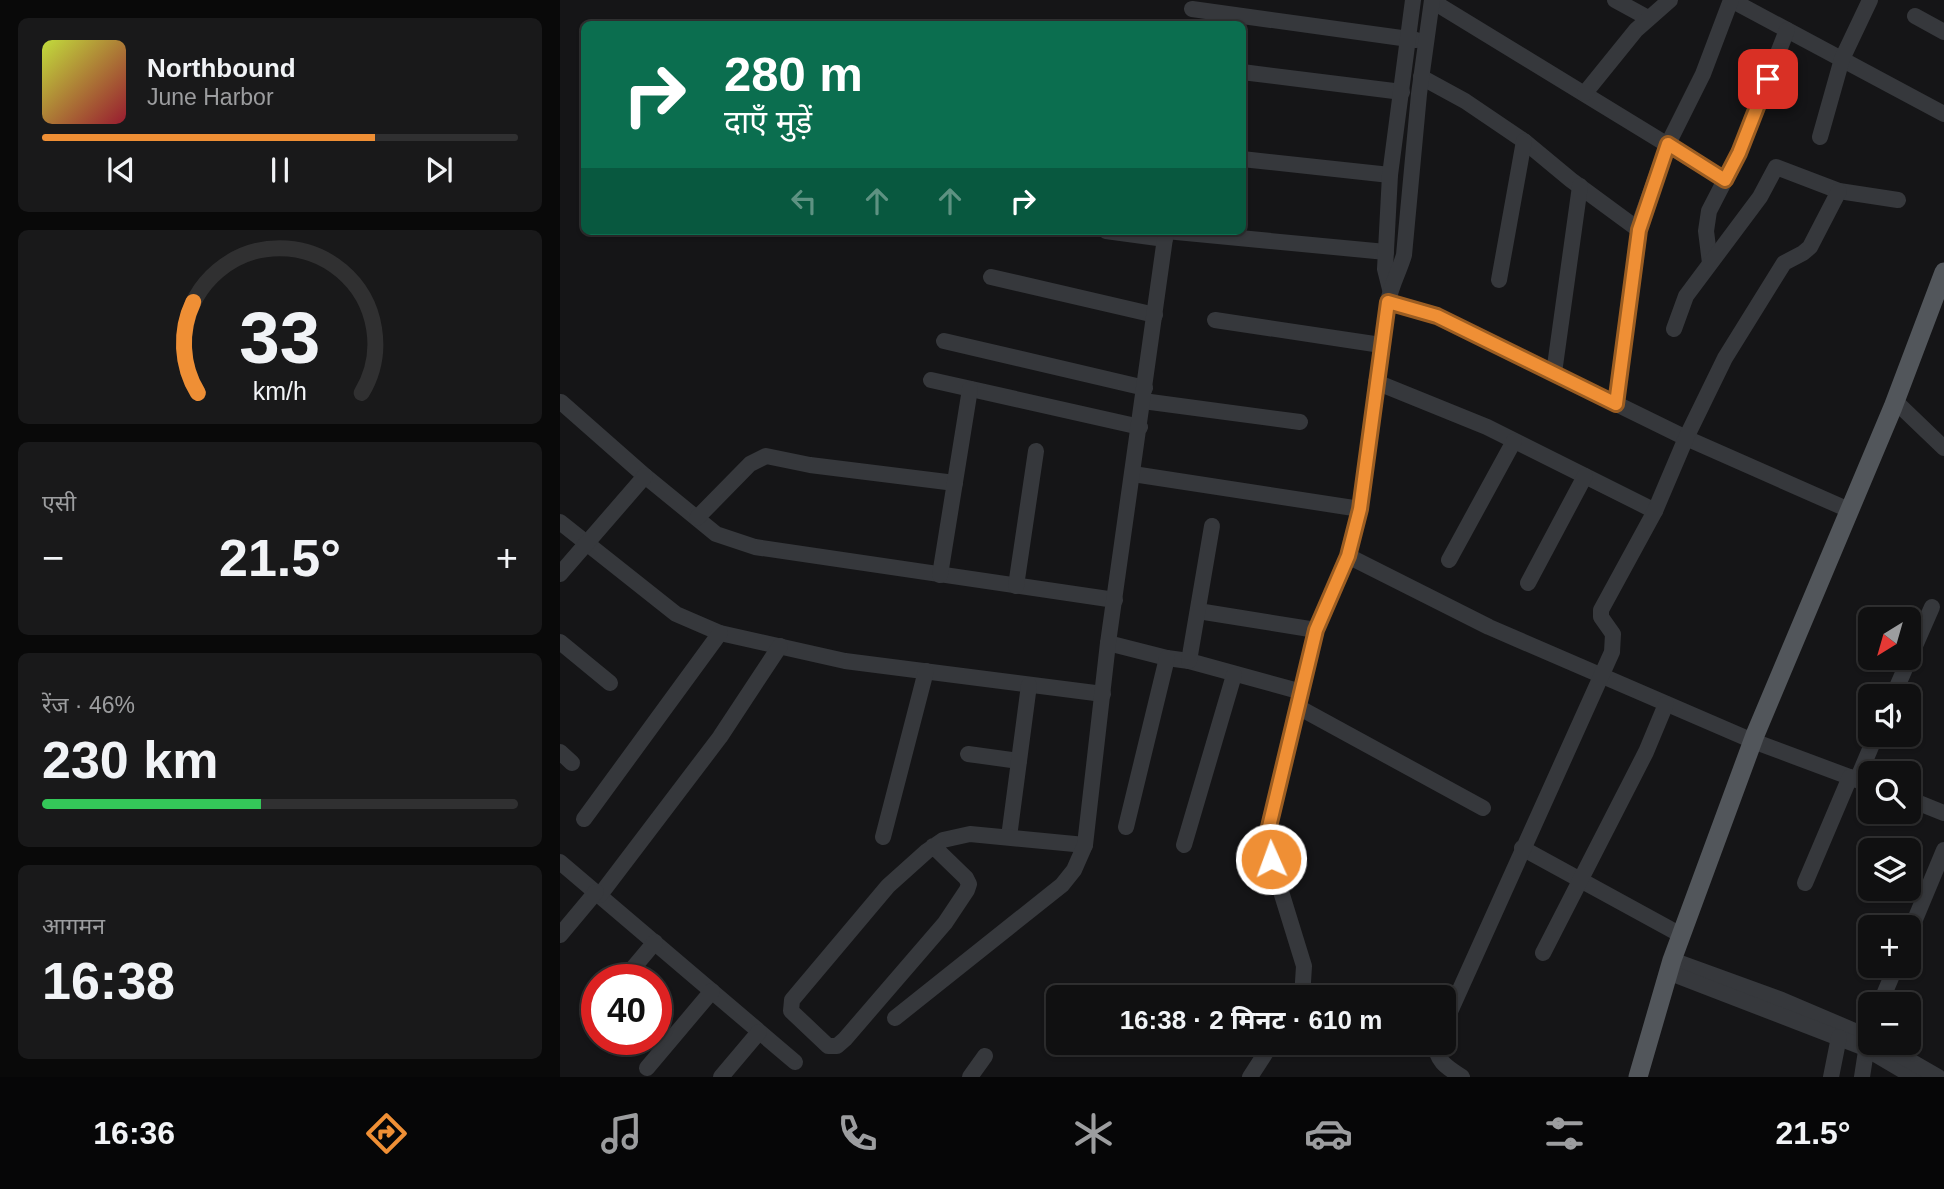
<!DOCTYPE html>
<html lang="hi">
<meta charset="utf-8">
<style>
:root{--surface:#101011;--page:#19191a;--text:#f1f3f6;--muted:#9c9d9f;--line:#303031;--accent:#ef8f35}
body{margin:0;font-family:Arial,"Noto Sans Devanagari",sans-serif;background:var(--page);color:var(--text);height:100vh;display:flex;flex-direction:column;font-size:26px;white-space:nowrap}
*{box-sizing:border-box;margin:0}
p{font-size:23px;color:var(--muted)}
.icon{flex:none;width:38px;height:38px;fill:none;stroke:currentColor;stroke-width:2;stroke-linecap:round;stroke-linejoin:round}
.map{position:relative;flex:1;overflow:hidden}
.sheet{display:flex;flex-direction:column;gap:18px;padding:18px;background:#090909;width:560px}
.sheet>*{flex:none}
.guide{position:absolute;left:21px;top:21px;width:665px;height:214px;border-radius:10px;box-shadow:0 2px 5px #0004,0 0 0 2px var(--line);background:#0b6e4f;color:#fff;overflow:hidden}
.needle{width:46px;rotate:217deg}
.fabs{position:absolute;left:1298px;top:607px;display:grid;gap:14px}
.fabs a{display:grid;place-items:center;width:63px;height:63px;border-radius:10px;background:var(--surface);box-shadow:0 2px 5px #0004,0 0 0 2px var(--line);font-size:35px}
.speed{position:absolute;left:21px;top:964px;display:flex;gap:14px;font-size:35px;font-weight:700;text-align:center}
.speed>*{display:grid;place-content:center;width:91px;height:91px;border-radius:50%;background:var(--surface);box-shadow:0 2px 5px #0004,0 0 0 2px var(--line);line-height:1}
.speed .limit{border:10px solid #d22;background:#fff;color:#111}
.pin{position:absolute;display:grid;place-items:center;width:60px;height:60px;color:#fff;margin:-30px;border-radius:14px;box-shadow:0 4px 10px #0006}
.me{position:absolute;width:77px;margin:-38px;rotate:358deg;stroke-linejoin:round;filter:drop-shadow(0 0 5px #0008)}
.turn{display:flex;align-items:center;gap:24px;height:147px;padding:0 28px;font-size:32px}
.turn .icon{width:91px;height:91px;stroke-width:2.5}
.turn b{display:block;font-size:49px;line-height:60px}
.lanes{display:flex;align-items:center;height:66px;padding:0 28px;background:#0003;justify-content:center;gap:35px;direction:ltr}
.lanes .off{opacity:.35}
.big{font-size:52px;font-weight:700;line-height:1.1}
.sheet .widget{flex:1;display:flex;flex-direction:column;justify-content:center;gap:10px;min-width:0;padding:0 24px;border-radius:10px;background:var(--page)}
.sheet .dial{align-items:center;gap:0}
.dial svg{height:182px;overflow:visible;fill:none;stroke:var(--line);stroke-width:7;stroke-linecap:round;text-anchor:middle}
.dial text{fill:var(--text);stroke:none}
.song{display:flex;align-items:center;gap:21px}
.cover{width:84px;height:84px;border-radius:10px;background:linear-gradient(135deg,hsl(70 70% 55%),hsl(350 70% 35%))}
.played{height:7px;border-radius:4px;background:linear-gradient(90deg,var(--accent) 70%,var(--line) 70%)}
.keys{display:flex;justify-content:space-around;direction:ltr}
.heat{display:flex;justify-content:space-between;align-items:center;font-size:38px;direction:ltr}
.charge{height:10px;border-radius:5px;background:linear-gradient(90deg,#34c759 46%,var(--line) 0)}
.trip{position:absolute;left:486px;top:985px;width:410px;height:70px;border-radius:10px;background:var(--surface);box-shadow:0 2px 5px #0004,0 0 0 2px var(--line);font-weight:700;line-height:70px;text-align:center}
.menu{display:flex;height:112px;justify-content:space-around;align-items:center;background:#060607;color:var(--muted)}
.menu .icon{width:49px;height:49px}
.menu .current{color:var(--accent)}
.menu b{font-size:32px;color:var(--text)}
main{display:flex;flex:1;min-height:0}
.map>svg:first-child{display:block}
</style>
<main>
<section class="sheet">
<div class="widget">
<div class="song"><i class="cover"></i><div><b>Northbound</b><p>June Harbor</p></div></div>
<div class="played"></div>
<div class="keys"><svg class="icon" aria-label="previous" viewBox="0 0 24 24"><path d="M18 5L8 12l10 7zM5 5v14"/></svg><svg class="icon" aria-label="pause" viewBox="0 0 24 24"><path d="M8 5v14M16 5v14"/></svg><svg class="icon" aria-label="next" viewBox="0 0 24 24"><path d="M6 5l10 7-10 7zM19 5v14"/></svg></div>
</div>
<div class="widget dial"><svg viewBox="0 0 100 80">
<path d="M14 69A42 42 0 1 1 86 69"/>
<path d="M14 69A42 42 0 0 1 12 29" stroke="#ef8f35"/>
<text x="50" y="56" font-size="32" font-weight="700">33</text>
<text x="50" y="72" font-size="11">km/h</text>
</svg></div>
<div class="widget"><p>एसी</p>
<div class="heat"><a>−</a><b class="big">21.5°</b><a>+</a></div>
</div>
<div class="widget"><p>रेंज · 46%</p><b class="big">230 km</b><div class="charge"></div></div>
<div class="widget"><p>आगमन</p><b class="big">16:38</b></div>
</section>
<div class="map">
<svg width="1384" height="1077" viewBox="0 0 1384 1077">
<rect width="100%" height="100%" fill="#151517"/>
<g fill="none" stroke-linecap="round" stroke-linejoin="round">
<!-- minor -->
<g stroke="#36383c" stroke-width="16">
<path d="M1055,0L1088,18"/>
<path d="M1171,0L1384,114"/>
<path d="M872,1L1165,180"/>
<path d="M632,9L856,40"/>
<path d="M1355,16L1384,32"/>
<path d="M682,72L842,92"/>
<path d="M861,77L905,101L964,141L1011,180L1079,230"/>
<path d="M1025,93L1076,30L1110,0"/>
<path d="M1260,137L1282,59L1310,0"/>
<path d="M682,159L830,175"/>
<path d="M546,231L605,239"/>
<path d="M606,231L826,252"/>
<path d="M1150,263L1146,231L1149,211L1179,153L1227,30"/>
<path d="M431,277L595,315"/>
<path d="M939,280L964,141"/>
<path d="M830,289L825,269L830,175L853,0"/>
<path d="M828,302L877,316L1126,438L1289,510"/>
<path d="M655,320L821,345"/>
<path d="M1114,329L1126,296L1200,197L1216,167L1279,191L1338,200"/>
<path d="M384,341L585,388"/>
<path d="M994,373L1020,186"/>
<path d="M371,380L580,427"/>
<path d="M816,382L927,427L1095,511"/>
<path d="M583,401L740,422"/>
<path d="M1335,401L1384,448"/>
<path d="M1,402L85,476L156,534L195,547L555,600"/>
<path d="M1056,404L1081,219L1108,144L1143,74L1171,0"/>
<path d="M573,474L800,509"/>
<path d="M137,518L190,464L206,456L250,465L395,483"/>
<path d="M0,522L116,614L160,633L285,661L543,694"/>
<path d="M788,556L929,627L1193,741L1311,785"/>
<path d="M889,560L954,441"/>
<path d="M0,574L85,476"/>
<path d="M380,575L410,389"/>
<path d="M968,583L1025,476"/>
<path d="M456,586L476,451"/>
<path d="M638,611L756,630"/>
<path d="M0,642L50,683"/>
<path d="M548,643L607,658L629,661L742,692"/>
<path d="M629,661L652,526"/>
<path d="M1333,696L1372,607"/>
<path d="M738,707L923,808"/>
<path d="M0,752L12,763"/>
<path d="M408,754L459,761"/>
<path d="M1297,780L1316,735"/>
<path d="M1349,799L1384,813"/>
<path d="M24,819L160,633"/>
<path d="M566,827L607,658"/>
<path d="M323,837L366,671"/>
<path d="M449,837L469,685"/>
<path d="M624,845L674,675"/>
<path d="M373,846L406,878L409,884L407,890L385,923L285,1039L277,1046H268L231,1011L232,1000L328,886L367,851L383,840L410,834L525,845"/>
<path d="M962,848L1121,935"/>
<path d="M0,862L235,1062"/>
<path d="M1245,883L1290,777"/>
<path d="M40,895L160,737L220,646"/>
<path d="M1349,934L1384,850"/>
<path d="M0,935L36,892"/>
<path d="M983,953L1086,752L1106,704"/>
<path d="M1112,960L1222,1000L1311,1038"/>
<path d="M1108,972L1305,1048L1354,1077"/>
<path d="M63,980L95,942"/>
<path d="M742,998L744,966L711,859L708,831L756,630L788,556L800,509L828,302C831,285 839,272 844,255L859,94L872,0"/>
<path d="M1320,1004L1336,966"/>
<path d="M335,1018L502,885L514,870L525,845L548,643L606,231"/>
<path d="M31,1019L37,1012"/>
<path d="M884,1025L1052,652L1053,634L1041,617V610L1095,511L1126,438L1165,358L1224,263L1243,253L1250,247L1279,191"/>
<path d="M876,1043C875,1061 888,1068 902,1077"/>
<path d="M1319,1043L1378,1077"/>
<path d="M87,1068L152,991"/>
<path d="M161,1077L199,1032"/>
<path d="M410,1077L425,1056"/>
<path d="M690,1077L712,1043"/>
<path d="M1271,1077L1279,1037"/>
<path d="M1302,1077L1308,1038"/>
</g>
<!-- major -->
<path stroke="#52565b" stroke-width="19" d="M1078,1077L1112,960L1195,735L1333,407L1384,272"/>
</g>
<g fill="none" stroke-linecap="round" stroke-linejoin="round">
<defs>
<path id="route" d="M711,859L708,831L756,630L788,556L800,509L828,302L877,316L1056,404L1079,230L1108,144L1165,180L1179,153L1208,79"/>
</defs>
<!-- route casing -->
<use href="#route" stroke="#9b5d22" stroke-width="18"/>
<!-- route -->
<use href="#route" stroke="#ef8f35" stroke-width="12"/>
</g>
</svg>
<div class="fabs">
<a><svg class="needle" viewBox="-14 -14 28 28"><path d="M0-13l5 13h-10z" fill="#e53935"/><path d="M0 13l5-13h-10z" fill="#9c9d9f"/></svg></a>
<a><svg class="icon" aria-label="sound" viewBox="0 0 24 24"><path d="M4 9h4l5-4v14l-5-4H4zM17 9q2 3 0 6"/></svg></a>
<a><svg class="icon" aria-label="search" viewBox="0 0 24 24"><circle cx="10" cy="10" r="6"/><path d="M15 15l6 6"/></svg></a>
<a><svg class="icon" aria-label="layers" viewBox="0 0 24 24"><path d="M12 4l9 5-9 5-9-5zM3 14l9 5 9-5"/></svg></a>
<a>+</a>
<a>−</a>
</div>
<div class="speed"><div class="limit">40</div></div>
<div class="pin" style="left:1208px;top:79px;background:#d93025"><svg class="icon" aria-label="arrive" viewBox="0 0 24 24"><path d="M6 21V4h12l-3 4 3 4H6"/></svg></div>
<svg class="me" style="left:711px;top:859px" viewBox="-20 -20 40 40"><circle r="17" fill="#ef8f35" stroke="#fff" stroke-width="3"/><path d="M0-11L8 9 0 5-8 9z" fill="#fff"/></svg>
<div class="trip">16:38 · 2 मिनट · 610 m</div>
<div class="guide">
<div class="turn"><svg class="icon" aria-label="right" viewBox="0 0 24 24"><path d="M7 20v-9h11M14 6l5 5-5 5"/></svg><div><b>280 m</b>दाएँ मुड़ें</div></div>
<div class="lanes"><svg class="icon off" aria-label="left" viewBox="0 0 24 24"><path d="M17 20v-9H6M10 6l-5 5 5 5"/></svg><svg class="icon off" aria-label="ahead" viewBox="0 0 24 24"><path d="M12 20V5M6 11l6-6 6 6"/></svg><svg class="icon off" aria-label="ahead" viewBox="0 0 24 24"><path d="M12 20V5M6 11l6-6 6 6"/></svg><svg class="icon" aria-label="right" viewBox="0 0 24 24"><path d="M7 20v-9h11M14 6l5 5-5 5"/></svg></div>
</div>
</div>
</main>
<nav class="menu">
<b>16:36</b>
<svg class="icon current" aria-label="directions" viewBox="0 0 24 24"><path d="M12 3l9 9-9 9-9-9zM9 14v-3h6M13 9l2 2-2 2"/></svg>
<svg class="icon" aria-label="music" viewBox="0 0 24 24"><path d="M9 18V5l10-2v13"/><circle cx="6" cy="18" r="3"/><circle cx="16" cy="16" r="3"/></svg>
<svg class="icon" aria-label="phone" viewBox="0 0 24 24"><path d="M5 4h4l2 5-3 2q2 4 5 5l2-3 5 2v4C11 20 4 13 5 4z"/></svg>
<svg class="icon" aria-label="climate" viewBox="0 0 24 24"><path d="M12 3v18M4 7l16 10M4 17L20 7"/></svg>
<svg class="icon" aria-label="car" viewBox="0 0 24 24"><path d="M5 17H2v-5l4-1 3-4h7l3 4 3 1v5h-3M9 17h6M6 11h13"/><circle cx="7" cy="17" r="2"/><circle cx="17" cy="17" r="2"/></svg>
<svg class="icon" aria-label="filters" viewBox="0 0 24 24"><path d="M4 7h16M4 17h16"/><circle cx="9" cy="7" r="2"/><circle cx="15" cy="17" r="2"/></svg>
<b>21.5°</b>
</nav>
